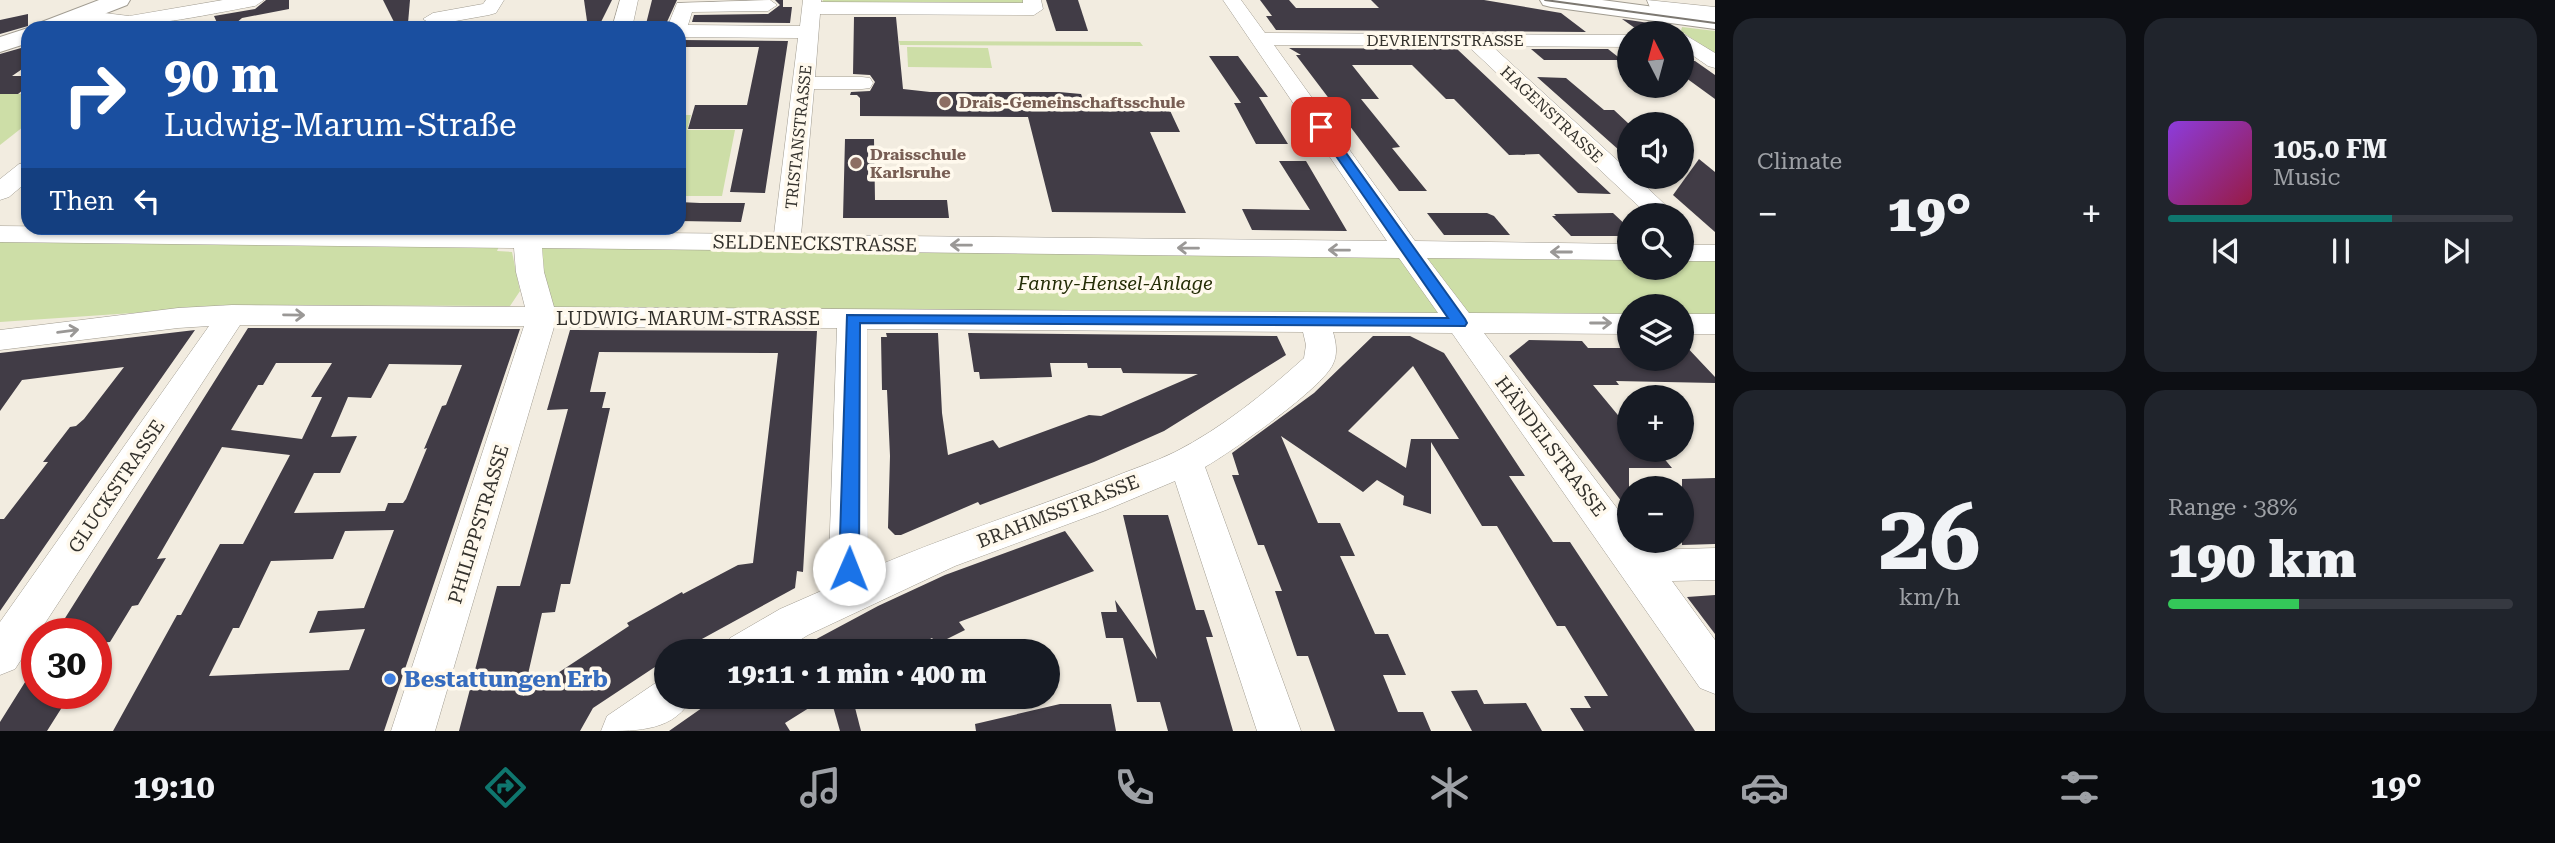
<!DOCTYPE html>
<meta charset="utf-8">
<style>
:root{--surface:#171b24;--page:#20242c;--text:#f1f3f6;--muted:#9ea1a6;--line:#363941;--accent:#0f766e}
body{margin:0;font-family:"Roboto Serif",serif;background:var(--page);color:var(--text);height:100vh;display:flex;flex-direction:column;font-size:26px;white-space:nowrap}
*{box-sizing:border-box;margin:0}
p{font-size:23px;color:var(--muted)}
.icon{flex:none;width:38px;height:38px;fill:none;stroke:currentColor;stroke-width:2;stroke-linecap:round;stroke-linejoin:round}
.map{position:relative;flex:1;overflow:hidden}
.details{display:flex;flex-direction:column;gap:18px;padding:18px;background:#0d0f14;width:840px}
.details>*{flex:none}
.banner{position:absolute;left:21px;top:21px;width:665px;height:214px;border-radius:21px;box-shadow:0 2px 5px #0004;background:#1a4fa0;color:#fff;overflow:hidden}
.needle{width:46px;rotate:354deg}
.buttons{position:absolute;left:1617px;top:21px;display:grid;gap:14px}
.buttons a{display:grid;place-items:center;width:77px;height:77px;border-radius:50%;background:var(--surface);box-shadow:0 2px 5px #0004;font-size:35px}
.speed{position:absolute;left:21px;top:618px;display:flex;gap:14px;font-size:35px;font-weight:700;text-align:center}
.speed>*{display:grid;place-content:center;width:91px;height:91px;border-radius:50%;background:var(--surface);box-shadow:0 2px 5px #0004;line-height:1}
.speed .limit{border:10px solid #d22;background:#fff;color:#111}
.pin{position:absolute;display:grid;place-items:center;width:60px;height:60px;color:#fff;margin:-30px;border-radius:14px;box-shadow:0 4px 10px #0006}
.me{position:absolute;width:77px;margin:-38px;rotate:1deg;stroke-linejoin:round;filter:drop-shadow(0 0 5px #0008)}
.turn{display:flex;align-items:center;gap:24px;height:147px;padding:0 28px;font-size:32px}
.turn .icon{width:91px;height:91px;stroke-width:2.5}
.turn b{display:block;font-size:49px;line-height:60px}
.then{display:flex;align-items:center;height:66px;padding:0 28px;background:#0003;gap:14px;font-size:26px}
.big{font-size:52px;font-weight:800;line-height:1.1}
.details .tile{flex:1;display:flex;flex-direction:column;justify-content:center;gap:10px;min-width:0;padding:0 24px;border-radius:21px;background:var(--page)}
.details .dial{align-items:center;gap:0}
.dial b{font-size:91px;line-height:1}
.song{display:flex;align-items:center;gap:21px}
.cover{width:84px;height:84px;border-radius:10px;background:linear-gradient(135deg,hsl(270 70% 55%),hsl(340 70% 35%))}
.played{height:7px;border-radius:4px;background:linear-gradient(90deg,var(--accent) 65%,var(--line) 65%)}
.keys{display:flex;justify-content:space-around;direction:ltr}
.heat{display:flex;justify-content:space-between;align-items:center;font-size:38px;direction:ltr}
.charge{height:10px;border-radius:5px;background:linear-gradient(90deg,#34c759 38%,var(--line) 0)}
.details .tiles{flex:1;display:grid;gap:18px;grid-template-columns:repeat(2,1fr)}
.trip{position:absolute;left:654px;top:639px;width:406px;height:70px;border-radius:35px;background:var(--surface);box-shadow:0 2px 5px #0004;font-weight:800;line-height:70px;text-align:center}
.tab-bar{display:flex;height:112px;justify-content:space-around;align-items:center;background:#090b0e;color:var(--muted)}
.tab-bar .icon{width:49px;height:49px}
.tab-bar .on{color:var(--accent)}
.tab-bar b{font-size:32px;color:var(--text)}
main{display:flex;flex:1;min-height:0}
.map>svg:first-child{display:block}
</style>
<main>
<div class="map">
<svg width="1715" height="731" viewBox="0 0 1715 731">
<rect width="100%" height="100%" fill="#f2ece0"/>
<!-- green -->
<g fill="#cddea7">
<path d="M823,0H1027V4L822,3Z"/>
<path d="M1682,27L1715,31V54L1681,31Z"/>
<path d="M899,41L1140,42L1143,46L900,45Z"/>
<path d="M907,47L988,48L992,68L908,67Z"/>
<path d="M0,94H28V123L0,145Z"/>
<path d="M679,115H691L687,130H735L722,196H679Z"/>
<path d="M0,239L500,244L497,251L512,252L520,291L510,306L264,305L260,308L251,305L0,322Z"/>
<path d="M541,246L1629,258V268H1682V258L1715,259V318H1682V306H1629V317L547,307Z"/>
</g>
<!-- building -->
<g fill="#413c46" fill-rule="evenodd">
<path d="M266,0H289V9L242,18L235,24L218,25L214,16L255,9Z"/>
<path d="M383,0H410L408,23L395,24Z"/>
<path d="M584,0H612L598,28H588Z"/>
<path d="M652,0H677L666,24H646Z"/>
<path d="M775,0H783V7H792L790,23L692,22L694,15L768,14L780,5Z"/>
<path d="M1046,0H1078L1088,31H1056Z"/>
<path d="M1260,0H1289L1296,8H1379L1371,0H1484L1561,13L1586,32L1276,30L1266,16H1272Z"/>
<path d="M28,14V26L0,34V20Z"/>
<path d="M854,17H896L903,89L930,92H1059L1081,94L1084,102H1166L1180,132H1150L1186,213L1052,212L1028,117L860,116V98L857,95H850L851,92L870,91L875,82L870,75L853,74Z"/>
<path d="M1622,19L1649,23L1658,33H1642Z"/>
<path d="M681,40L788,41L765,193L730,192L743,129H688L695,105H747L759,47H679Z"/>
<path d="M28,46V65L12,76H28V86L18,94H0V54Z"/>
<path d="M1289,48L1457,49L1611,194L1578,193L1539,154L1509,155L1454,99H1446L1412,65H1352L1379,99H1361L1400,147L1392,148L1427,191H1399L1296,55H1301Z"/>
<path d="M1531,49H1608L1622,60H1544Z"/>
<path d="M1209,56H1238L1268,97H1259L1288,144H1256L1234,103H1241Z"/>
<path d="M1682,61H1695L1715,75V99L1682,75Z"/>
<path d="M1537,77L1566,78L1604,110H1614L1629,124V159Z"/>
<path d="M845,139H874L875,200H947L949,218H843Z"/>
<path d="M1699,159L1715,172V232L1673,195Z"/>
<path d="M1279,161H1306L1347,231L1252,230L1242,209L1310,210Z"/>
<path d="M679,202L700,203H745L741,222L679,221Z"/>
<path d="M1427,213H1487L1494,216L1510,235H1444Z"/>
<path d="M1613,213L1629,228V236H1571L1552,216H1556L1554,214Z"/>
<path d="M248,328L520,329L384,731H113L177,615H181L220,544H243L290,455L222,447L157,559L166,558L138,605L132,606L110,642L96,643V634H55ZM276,363H332L311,397H322L302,439L231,430L258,385H263ZM389,364L462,365L446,405L442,406L424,449L427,448L406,499L403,503H388L385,511L294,513L314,473H340L357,436L331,437L348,397L371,398ZM394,530L364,608L318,611L309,633L365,629L349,670L209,676L233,628H239L271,561L333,559L345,531Z"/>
<path d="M195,330L134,417L0,611V519H4L48,462H43L70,427L76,426L84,419L124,367L22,380L0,411V353Z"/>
<path d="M570,330L817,331L803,572L797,571L795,588L680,651H667V659L593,708L580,731H459L497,586H520L568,409L547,410ZM599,352L778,353L753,563L738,565L683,594L682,592L627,623L629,626L523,696L542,613L555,612L561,584H570L610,408H602L606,392H590Z"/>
<path d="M886,333H938L942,413L948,455L993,440L999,448L1089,415L1101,416L1198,374L1123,373L1121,368H1088L1087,363H1050L1052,377L980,379L979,372H974L968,333L1277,336L1286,355L1164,431L1094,462L980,505L978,502L901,535H895L888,528L890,456L887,390H882L881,337H887Z"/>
<path d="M1373,336H1410L1444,353L1525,476H1509L1553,542H1570L1695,731H1584L1570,708H1591L1584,696H1608L1565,626H1557L1497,526H1482L1431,442V514L1403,505L1404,496L1377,480L1363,492L1281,436L1318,523H1340L1355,556H1340L1375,634H1388L1406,675H1383L1398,712H1423L1431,731H1335L1308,656H1297L1275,591H1282L1264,545H1258L1232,475H1239L1232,453L1314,393ZM1413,366L1459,439H1411L1406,468L1348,431Z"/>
<path d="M1529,340L1582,341L1588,348H1629V359H1682V342L1715,377V383L1616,381L1619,385H1593L1622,420H1629V450H1657L1672,468H1629V511L1509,356Z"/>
<path d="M1715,478V544L1682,545V479Z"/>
<path d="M1123,515H1168L1196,610H1204L1213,637H1206L1233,731H1168L1160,702H1137L1123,638H1106L1101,612H1117L1115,600L1157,659Z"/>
<path d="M1065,531L1094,571L959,622L965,630L937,644L932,638L907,651H794L878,606L945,575Z"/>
<path d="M1715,595V634L1687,597Z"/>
<path d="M37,663V693H71L47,731H0V722Z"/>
<path d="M1477,690L1484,704L1526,703L1542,731H1472L1451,691Z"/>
<path d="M719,696H828L785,723L790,731H669Z"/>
<path d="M830,696H852L861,731H840Z"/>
<path d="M1060,704H1111L1116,731H976L975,724Z"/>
</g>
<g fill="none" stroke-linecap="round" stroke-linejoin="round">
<defs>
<g id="minor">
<path d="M223,0H264L255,6C223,11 91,42 71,16L80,10L129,16Z"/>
<path d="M486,0H504L496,13L489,15L433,25L423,19L433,13L483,4Z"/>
<path d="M620,0H638L632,28H612Z"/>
<path d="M770,0L777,5L768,11L692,12L688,25L800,26L803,0H821V2L1023,3V0H1041L1043,9L1034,15L820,14L815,77H862L870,78L873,83L870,88L862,89H814L801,235L1387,241L1223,0H1241L1265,33L1629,35V47L1492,46L1629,171V177H1636L1676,215H1648L1468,46L1274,45L1415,241L1629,244V260L1427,258L1469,313L1629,314V334L1484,333L1629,524V541H1642L1649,550L1715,548V580L1672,581L1715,640V694L1700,688L1452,333L1333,332C1336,342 1338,354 1333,364C1323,388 1231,452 1205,467L1301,731H1257L1175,481L1106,510L955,566L808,635L782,651H724L730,638L780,609L828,588L837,328L554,327L435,731H391L524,326L240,325L15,669L0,675V622L209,326L178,328L0,350V330L178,308L232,305L525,307L516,272L514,248L0,242V226L518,232L519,228H545L544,232L774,234L798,38L679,37V28H667L677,3ZM542,248L1399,258L1438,313L554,307L544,272ZM867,329L1303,332L1306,345L1304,358C1265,393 1222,428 1175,452C1153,463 1129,470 1106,480C1027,511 946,536 868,570Z"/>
<path d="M1647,0L1715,7V19L1651,10Z"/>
<path d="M1681,33H1682L1715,53V68L1708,66L1682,48Z"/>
<path d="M28,162V181L9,197L0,200V179L19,164Z"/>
<rect x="1682" y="245" width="33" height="16"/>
<rect x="1682" y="314" width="33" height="20"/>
<path d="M667,678V696H693C675,731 640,731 601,731L607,716L657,682Z"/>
</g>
<g id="major">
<path d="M99,0H130L127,5L68,28H35L39,23Z"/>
<path d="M1540,0H1602L1715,15V29L1551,7L1543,5Z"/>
<path d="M28,28V43L0,52V37Z"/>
</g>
</defs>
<!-- minor casing -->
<use href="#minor" stroke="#a19c91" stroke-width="1"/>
<!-- major casing -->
<use href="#major" stroke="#a19c91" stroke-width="2"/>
<!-- minor -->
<use href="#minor" fill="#fff" fill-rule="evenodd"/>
<!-- major -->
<use href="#major" fill="#fff" fill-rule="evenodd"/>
<!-- tram -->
<path stroke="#7c7871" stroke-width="2" d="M1545,0L1715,23"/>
</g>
<!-- one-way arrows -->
<defs><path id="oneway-shaft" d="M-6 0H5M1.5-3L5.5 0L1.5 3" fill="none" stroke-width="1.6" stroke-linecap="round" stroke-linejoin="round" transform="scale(1.75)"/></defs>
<g stroke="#9a9896">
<use href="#oneway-shaft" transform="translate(961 245) rotate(-179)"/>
<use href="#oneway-shaft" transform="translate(1188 248) rotate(-179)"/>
<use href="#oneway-shaft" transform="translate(1339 250) rotate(-179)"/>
<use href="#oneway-shaft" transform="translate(1561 252) rotate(-180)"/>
<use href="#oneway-shaft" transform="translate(294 315) rotate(1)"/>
<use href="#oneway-shaft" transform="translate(1601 323)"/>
<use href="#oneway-shaft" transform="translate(68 331) rotate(-7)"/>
</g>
<!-- route -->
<path fill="#1a73e8" stroke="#114b97" stroke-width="2" d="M1317,125H1326L1465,319L1467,323L1465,326L860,323L859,569L856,575L849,577L842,575L839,569L847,315L1448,318L1316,127Z"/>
<!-- markers -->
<g fill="#8d6e63" stroke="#fff9ed" stroke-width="2.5">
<circle cx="945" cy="102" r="7"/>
<circle cx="856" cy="163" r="7"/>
</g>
<circle fill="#3f7fe0" stroke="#fff9ed" stroke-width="2.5" cx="390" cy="679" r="7"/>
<g text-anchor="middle" stroke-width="7" stroke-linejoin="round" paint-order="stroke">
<!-- far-street labels -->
<g font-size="16" fill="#34322d" stroke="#fff9ed">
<text x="1445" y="46">DEVRIENTSTRASSE</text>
<text transform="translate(1552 114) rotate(43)" y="6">HAGENSTRASSE</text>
<text transform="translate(798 137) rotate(-84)" y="6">TRISTANSTRASSE</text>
</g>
<!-- far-education labels -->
<g font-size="16" font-weight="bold" fill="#785e54" stroke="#fff9ed" text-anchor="start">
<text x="959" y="108">Drais-Gemeinschaftsschule</text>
<text x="870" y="160">Draisschule<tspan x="870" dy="18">Karlsruhe</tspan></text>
</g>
<!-- street labels -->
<g font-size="19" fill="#34322d" stroke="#fff9ed">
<text transform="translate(815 243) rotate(1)" y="7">SELDENECKSTRASSE</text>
<text x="688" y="325">LUDWIG-MARUM-STRASSE</text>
<text transform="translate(1551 446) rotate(53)" y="7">HÄNDELSTRASSE</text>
<text transform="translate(116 486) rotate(-56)" y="7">GLUCKSTRASSE</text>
<text transform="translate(1058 511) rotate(-21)" y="7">BRAHMSSTRASSE</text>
<text transform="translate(478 524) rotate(-73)" y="7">PHILIPPSTRASSE</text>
</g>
<!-- park labels -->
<g font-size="19" font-style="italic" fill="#242d06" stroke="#fff9ed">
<text x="1115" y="290">Fanny-Hensel-Anlage</text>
</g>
<!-- near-shop labels -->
<g font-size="23" font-weight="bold" fill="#366cbe" stroke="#fff9ed" text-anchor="start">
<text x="404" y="687">Bestattungen Erb</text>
</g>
</g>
</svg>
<div class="buttons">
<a><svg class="needle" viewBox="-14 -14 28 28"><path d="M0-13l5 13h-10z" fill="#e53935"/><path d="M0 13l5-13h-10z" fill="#9ea1a6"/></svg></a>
<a><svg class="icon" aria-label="sound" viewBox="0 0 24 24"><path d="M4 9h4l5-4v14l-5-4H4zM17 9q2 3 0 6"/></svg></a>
<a><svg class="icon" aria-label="search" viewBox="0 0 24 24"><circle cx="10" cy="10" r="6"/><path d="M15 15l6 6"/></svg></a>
<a><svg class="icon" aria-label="layers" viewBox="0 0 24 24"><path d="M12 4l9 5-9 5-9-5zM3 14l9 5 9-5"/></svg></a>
<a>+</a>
<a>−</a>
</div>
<div class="speed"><div class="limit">30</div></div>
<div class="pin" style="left:1321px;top:127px;background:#d93025"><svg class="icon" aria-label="arrive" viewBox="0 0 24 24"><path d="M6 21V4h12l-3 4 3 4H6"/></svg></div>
<svg class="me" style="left:849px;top:569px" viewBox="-20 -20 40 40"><circle r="19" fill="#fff"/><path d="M0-13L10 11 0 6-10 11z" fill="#1a73e8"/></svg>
<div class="trip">19:11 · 1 min · 400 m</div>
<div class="banner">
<div class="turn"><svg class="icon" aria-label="right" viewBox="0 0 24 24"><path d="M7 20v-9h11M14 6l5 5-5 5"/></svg><div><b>90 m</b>Ludwig-Marum-Straße</div></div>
<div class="then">Then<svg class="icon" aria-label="left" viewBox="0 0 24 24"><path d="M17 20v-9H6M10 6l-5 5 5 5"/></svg></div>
</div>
</div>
<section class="details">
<div class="tiles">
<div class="tile"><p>Climate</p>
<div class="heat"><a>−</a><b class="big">19°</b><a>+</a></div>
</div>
<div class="tile">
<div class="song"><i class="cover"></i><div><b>105.0 FM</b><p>Music</p></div></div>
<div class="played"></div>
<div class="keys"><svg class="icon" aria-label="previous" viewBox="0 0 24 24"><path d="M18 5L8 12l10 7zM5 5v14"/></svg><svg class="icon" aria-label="pause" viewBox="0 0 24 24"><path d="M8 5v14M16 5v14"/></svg><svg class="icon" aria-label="next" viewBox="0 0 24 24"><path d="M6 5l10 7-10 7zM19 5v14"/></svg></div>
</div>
<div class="tile dial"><b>26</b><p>km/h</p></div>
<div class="tile"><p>Range · 38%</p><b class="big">190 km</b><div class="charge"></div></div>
</div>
</section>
</main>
<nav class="tab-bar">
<b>19:10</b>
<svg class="icon on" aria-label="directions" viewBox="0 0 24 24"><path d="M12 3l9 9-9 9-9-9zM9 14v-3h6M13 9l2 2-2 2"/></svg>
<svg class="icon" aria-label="music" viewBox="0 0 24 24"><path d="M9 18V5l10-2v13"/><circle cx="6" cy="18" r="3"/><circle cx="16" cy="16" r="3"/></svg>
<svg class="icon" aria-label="phone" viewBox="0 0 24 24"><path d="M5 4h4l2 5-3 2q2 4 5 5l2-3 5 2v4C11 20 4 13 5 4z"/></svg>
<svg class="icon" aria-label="climate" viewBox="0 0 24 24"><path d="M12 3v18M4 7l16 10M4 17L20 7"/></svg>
<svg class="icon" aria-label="car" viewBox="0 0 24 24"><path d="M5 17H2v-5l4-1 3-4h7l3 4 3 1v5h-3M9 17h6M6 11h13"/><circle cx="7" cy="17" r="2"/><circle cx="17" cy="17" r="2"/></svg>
<svg class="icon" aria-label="filters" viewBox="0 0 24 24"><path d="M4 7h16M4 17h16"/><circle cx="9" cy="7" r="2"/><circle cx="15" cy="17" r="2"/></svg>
<b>19°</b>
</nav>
